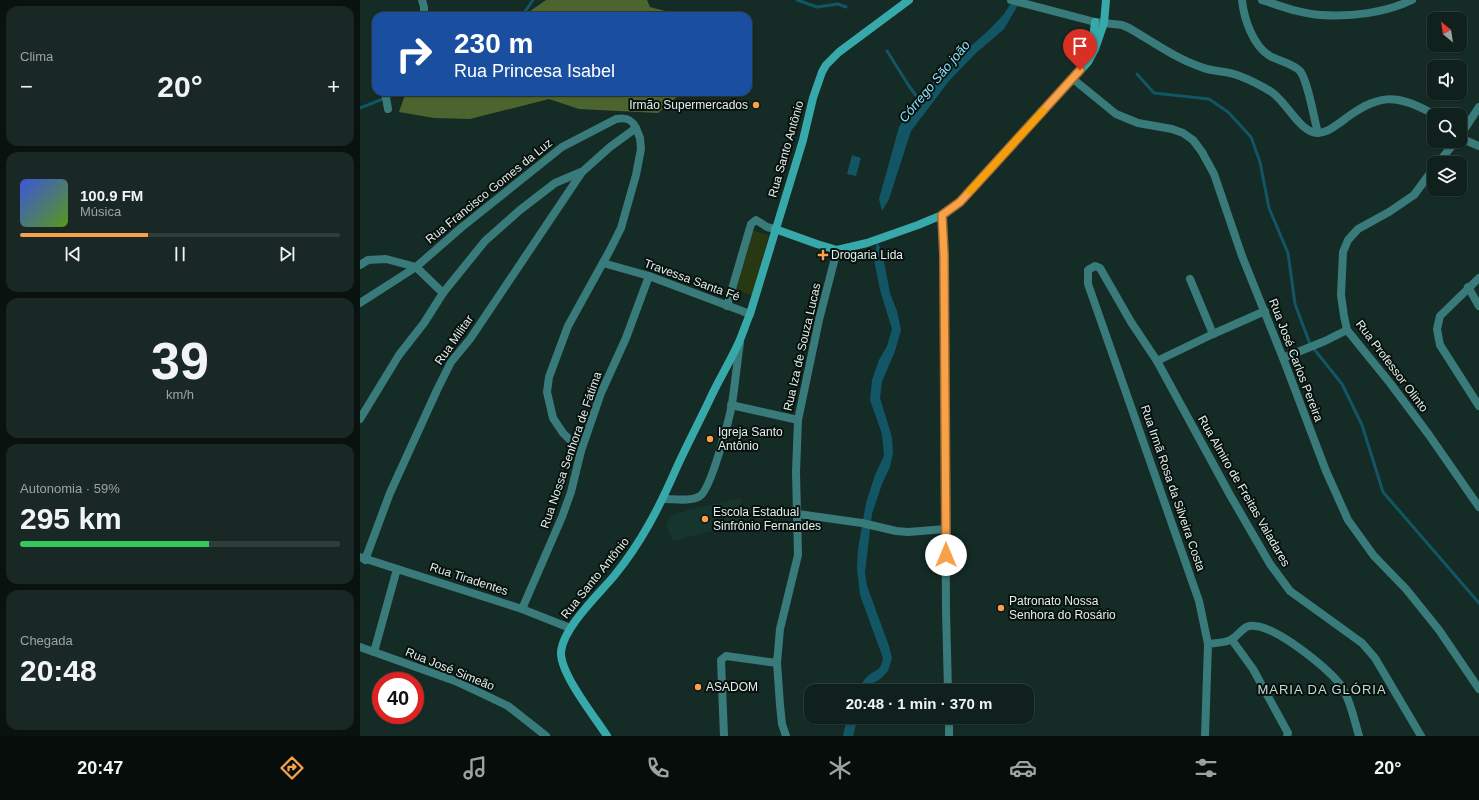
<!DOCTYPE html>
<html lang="pt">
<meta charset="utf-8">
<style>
:root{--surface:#10201c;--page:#192825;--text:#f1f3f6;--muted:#9ca3a3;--line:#303e3b;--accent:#f7a149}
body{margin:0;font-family:Helvetica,sans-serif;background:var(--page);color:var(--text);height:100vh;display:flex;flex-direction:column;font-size:15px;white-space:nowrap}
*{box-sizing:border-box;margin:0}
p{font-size:13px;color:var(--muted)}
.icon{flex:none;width:22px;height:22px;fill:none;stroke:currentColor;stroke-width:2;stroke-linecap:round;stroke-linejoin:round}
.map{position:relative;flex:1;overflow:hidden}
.side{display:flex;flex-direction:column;gap:6px;padding:6px;background:#09120f;width:360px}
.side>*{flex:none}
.guide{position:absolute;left:12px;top:12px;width:380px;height:84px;border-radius:12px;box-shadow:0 1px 3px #0004,0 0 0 1px var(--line);background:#1a4fa0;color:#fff;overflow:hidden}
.needle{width:26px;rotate:330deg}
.buttons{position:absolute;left:1067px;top:12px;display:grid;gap:8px}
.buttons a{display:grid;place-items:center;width:40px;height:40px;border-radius:8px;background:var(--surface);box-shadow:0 1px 3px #0004,0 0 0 1px var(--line);font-size:20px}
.speed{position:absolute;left:12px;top:672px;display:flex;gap:8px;font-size:20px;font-weight:700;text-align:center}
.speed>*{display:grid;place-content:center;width:52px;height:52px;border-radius:50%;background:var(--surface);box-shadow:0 1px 3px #0004,0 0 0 1px var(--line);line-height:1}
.speed .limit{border:6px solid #d22;background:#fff;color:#111}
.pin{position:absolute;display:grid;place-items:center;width:34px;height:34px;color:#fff;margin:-41px -17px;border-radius:50% 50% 50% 0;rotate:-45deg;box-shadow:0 0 4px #0007}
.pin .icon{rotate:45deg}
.me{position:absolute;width:44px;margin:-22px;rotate:0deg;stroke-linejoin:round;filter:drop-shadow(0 0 3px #0008)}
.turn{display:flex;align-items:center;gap:14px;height:84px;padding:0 16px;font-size:18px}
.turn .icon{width:52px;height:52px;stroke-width:2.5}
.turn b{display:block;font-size:28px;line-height:34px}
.big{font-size:30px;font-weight:800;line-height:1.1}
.side .card{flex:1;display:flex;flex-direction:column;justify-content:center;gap:6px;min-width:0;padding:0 14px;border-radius:12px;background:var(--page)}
.side .dial{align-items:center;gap:0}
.dial b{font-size:52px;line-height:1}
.song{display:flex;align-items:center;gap:12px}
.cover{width:48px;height:48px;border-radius:6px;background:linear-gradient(135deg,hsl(230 70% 55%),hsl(90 70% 35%))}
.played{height:4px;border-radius:2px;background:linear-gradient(90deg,var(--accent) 40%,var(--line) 40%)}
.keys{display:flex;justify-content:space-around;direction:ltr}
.heat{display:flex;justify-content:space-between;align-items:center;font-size:22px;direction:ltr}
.charge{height:6px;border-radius:3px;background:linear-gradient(90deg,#34c759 59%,var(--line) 0)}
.trip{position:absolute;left:444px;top:684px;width:230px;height:40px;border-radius:12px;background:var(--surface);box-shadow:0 1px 3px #0004,0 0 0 1px var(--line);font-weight:800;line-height:40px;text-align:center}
.tab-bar{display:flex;height:64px;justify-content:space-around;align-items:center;background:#060d0b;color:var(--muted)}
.tab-bar .icon{width:28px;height:28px}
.tab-bar .on{color:var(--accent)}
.tab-bar b{font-size:18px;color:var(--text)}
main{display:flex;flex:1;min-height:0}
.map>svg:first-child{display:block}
</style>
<main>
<section class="side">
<div class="card"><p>Clima</p>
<div class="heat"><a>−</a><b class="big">20°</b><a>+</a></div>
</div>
<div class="card">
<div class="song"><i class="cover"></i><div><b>100.9 FM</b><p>Música</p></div></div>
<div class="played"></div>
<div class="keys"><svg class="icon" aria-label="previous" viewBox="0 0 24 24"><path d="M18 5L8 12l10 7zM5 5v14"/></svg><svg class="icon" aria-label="pause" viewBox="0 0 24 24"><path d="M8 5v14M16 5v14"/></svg><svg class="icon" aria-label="next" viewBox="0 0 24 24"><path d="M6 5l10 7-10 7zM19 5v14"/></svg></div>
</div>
<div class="card dial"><b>39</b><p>km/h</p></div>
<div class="card"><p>Autonomia · 59%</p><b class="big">295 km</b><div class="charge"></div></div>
<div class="card"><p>Chegada</p><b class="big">20:48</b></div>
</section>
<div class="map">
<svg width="1119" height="736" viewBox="0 0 1119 736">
<rect width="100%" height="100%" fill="#152b25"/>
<!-- built -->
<path fill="#16352d" d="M381,498L382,523L313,541L306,525L311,516L331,509Z"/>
<!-- green -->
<path fill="#273812" d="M391,230L409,235L392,295L374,290Z"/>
<!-- forest -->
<g fill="#4c652e">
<path d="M186,0H287L290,7L317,14L320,16H163Z"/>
<path d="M46,92H320L318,96L298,113L219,109L189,99L110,119L74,118L39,112Z"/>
</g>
<!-- water -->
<g fill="#125666">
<path d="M653,0H661L644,29L615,54L589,81L551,131L529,199L522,211L519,199L539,127L551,108L585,69L630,29L644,14Z"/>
<path d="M492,155L501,158L496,176L487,174Z"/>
<path d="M517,242L522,251L530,293L537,311L541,330L535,351L522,382L520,398L532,437L533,453L530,467L522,484L512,514L505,572L507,586L529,646L532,658L528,671L519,680L511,684L506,691H497C501,685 504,679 509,675C518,669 521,670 523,658L500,595L497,568L498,549L506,503L515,475L524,456L522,434L510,400L512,380L519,360L527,346L532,329L520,290L514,260Z"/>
<path d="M487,717H498L493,736H483Z"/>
</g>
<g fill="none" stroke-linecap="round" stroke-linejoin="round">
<!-- stream -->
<g stroke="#125666" stroke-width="3">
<path d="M437,0L457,7L478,4L486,7"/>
<path d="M162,16L173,0"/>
<path d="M527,51L549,86L560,101"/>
<path d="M777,74L794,93L849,99L868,112L891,137L900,162L909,208L928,253L935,304L950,344L982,384L1002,425L1023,492L1119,603"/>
<path d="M0,108L40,92"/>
</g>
<!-- minor -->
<g stroke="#397a7a" stroke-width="8">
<path d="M62,0L64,7V16"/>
<path d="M882,0C884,19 893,46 910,56C919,61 932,63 940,71C948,81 954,119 958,133"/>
<path d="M902,0C921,6 941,14 961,15C991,17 1025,13 1052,0"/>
<path d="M744,23L762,25L769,28C793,42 815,58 841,67C853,72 866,71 877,75C888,79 900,85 910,91C925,99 939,132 957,133C967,133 973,127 981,122C1017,94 1035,92 1075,115"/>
<path d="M713,79L756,114L778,123L812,129L823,133L833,140L842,152L854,174L882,256L923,358L966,471L988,520L1014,556L1046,589L1079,630L1119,689"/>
<path d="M25,92L28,109"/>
<path d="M1100,136L1119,107"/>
<path d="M1100,138L1119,146"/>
<path d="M1078,163L1096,141"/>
<path d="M1074,168L1054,195L1029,212L998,229L988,240L983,252L981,295L984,316L987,330L1030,383L1069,435L1119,507"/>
<path d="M243,263L289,276L390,314"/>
<path d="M0,265L8,260L26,259L56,267L83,293"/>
<path d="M1119,278L1080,316L1077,329L1080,345L1119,406"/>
<path d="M830,279L853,334"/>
<path d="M1108,287L1119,306"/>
<path d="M0,303L56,267L102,227L202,147L256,119C266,117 272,119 276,128"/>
<path d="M367,306L391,224L396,220L407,227L415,229"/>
<path d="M923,358L965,341L987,330"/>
<path d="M797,361L853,334L905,311"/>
<path d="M371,405L438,420"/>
<path d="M0,419L39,355L64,323L83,293L125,241L160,210L195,183L221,172"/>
<path d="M304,499C314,499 331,502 340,496C351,489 369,420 372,404C375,384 377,363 380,343"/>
<path d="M438,514L502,523L536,531L548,532L586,529"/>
<path d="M0,557L162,609L210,628"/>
<path d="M5,560L30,493L77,390L91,362L110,339L222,172L250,147L276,128L280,138L281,149L276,175L261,228L250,250L208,326L189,377L187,392L193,418L203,433L221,451"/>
<path d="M162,609L202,517L211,492L221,451L241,393L266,338L289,276"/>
<path d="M872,640L893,669L928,733L927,736"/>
<path d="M848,644C855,643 867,643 872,639C881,634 883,624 895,626C918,628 965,666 980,684C990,699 994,719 999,736"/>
<path d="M0,647L95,681L125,695L148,706L186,736"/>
<path d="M14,652L37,569"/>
<path d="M364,736L361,660L366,656L417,663"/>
<path d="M426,736L422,724L420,705L417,663L420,629L438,555L436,472L438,420L459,320L477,250"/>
<path d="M845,736L848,644L839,601L728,284V270L735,266L740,268L771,322L797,361L870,495L910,564L930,591L1002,643L1015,658L1061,736"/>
</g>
<!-- tertiary -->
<g stroke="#397a7a" stroke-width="8">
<path d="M651,0L735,22L744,23"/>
<path d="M582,215L584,255L586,611L588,691"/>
<path d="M589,717V736"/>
</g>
<!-- secondary -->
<g stroke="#38a9aa" stroke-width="8">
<path d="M732,47L735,22"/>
<path d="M415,229L457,244L477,250L507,243L558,225L582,215L600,202L728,62L735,49L744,23L746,0"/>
<path d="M247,736C235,717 200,674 201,652C203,628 238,595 254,576C281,543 299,508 316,469C326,447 338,424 349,401C358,381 370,362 379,342C383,333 386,323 390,314L443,140L453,98L462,72L466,65L479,52L549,0"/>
</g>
</g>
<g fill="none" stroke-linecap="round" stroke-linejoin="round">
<defs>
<path id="route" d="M586,555L584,255L582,215L600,202L720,70"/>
</defs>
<!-- route casing -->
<use href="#route" stroke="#a1692f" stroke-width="10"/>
<!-- route -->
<use href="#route" stroke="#f7a149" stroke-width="7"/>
<!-- slow -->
<path stroke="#f59e0b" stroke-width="7" d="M610,191L683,111"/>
</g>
<!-- markers -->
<g fill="#f7a149" stroke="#08110e" stroke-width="1.5">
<circle cx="396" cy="105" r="4"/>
<path d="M461 249h4v4h4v4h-4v4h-4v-4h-4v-4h4z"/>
<circle cx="350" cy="439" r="4"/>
<circle cx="345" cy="519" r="4"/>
<circle cx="641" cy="608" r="4"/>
<circle cx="338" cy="687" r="4"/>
</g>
<g text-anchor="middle" stroke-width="4" stroke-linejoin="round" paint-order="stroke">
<!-- poi labels -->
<g font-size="12" fill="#e1efea" stroke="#08110e" text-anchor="start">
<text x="388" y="109" text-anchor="end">Irmão Supermercados</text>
<text x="471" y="259">Drogaria Lida</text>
<text x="358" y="436">Igreja Santo<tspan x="358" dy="14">Antônio</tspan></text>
<text x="353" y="516">Escola Estadual<tspan x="353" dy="14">Sinfrônio Fernandes</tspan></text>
<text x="649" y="605">Patronato Nossa<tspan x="649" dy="14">Senhora do Rosário</tspan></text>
<text x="346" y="691">ASADOM</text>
</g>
<!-- street labels -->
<g font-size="12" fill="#e1efea" stroke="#08110e">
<text transform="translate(426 149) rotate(-74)" y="4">Rua Santo Antônio</text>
<text transform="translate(129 191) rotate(-39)" y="4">Rua Francisco Gomes da Luz</text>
<text transform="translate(332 280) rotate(20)" y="4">Travessa Santa Fé</text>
<text transform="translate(94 340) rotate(-55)" y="4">Rua Militar</text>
<text transform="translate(442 347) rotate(-77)" y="4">Rua Iza de Souza Lucas</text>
<text transform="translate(936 360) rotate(69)" y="4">Rua José Carlos Pereira</text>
<text transform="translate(1032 366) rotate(53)" y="4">Rua Professor Olinto</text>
<text transform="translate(211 450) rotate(-71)" y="4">Rua Nossa Senhora de Fátima</text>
<text transform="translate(813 488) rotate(71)" y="4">Rua Irmã Rosa da Silveira Costa</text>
<text transform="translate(884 491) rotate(60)" y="4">Rua Almiro de Freitas Valadares</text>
<text transform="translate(235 578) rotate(-51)" y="4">Rua Santo Antônio</text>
<text transform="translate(109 579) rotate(18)" y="4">Rua Tiradentes</text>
<text transform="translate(90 669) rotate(22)" y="4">Rua José Simeão</text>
</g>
<!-- water labels -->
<g font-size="13" font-style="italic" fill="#8ae4fd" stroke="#08110e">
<text transform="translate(574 81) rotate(-50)" y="5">Córrego São joão</text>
</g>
<!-- neighbourhood labels -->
<g font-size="13" letter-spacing="1" fill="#c1dcd3" stroke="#08110e">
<text x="962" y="694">MARIA DA GLÓRIA</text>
</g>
</g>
</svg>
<div class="buttons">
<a><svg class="needle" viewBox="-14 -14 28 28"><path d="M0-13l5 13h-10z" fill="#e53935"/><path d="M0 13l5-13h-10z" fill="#9ca3a3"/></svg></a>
<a><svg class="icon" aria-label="sound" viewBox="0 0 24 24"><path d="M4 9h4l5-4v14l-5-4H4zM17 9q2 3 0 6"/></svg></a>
<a><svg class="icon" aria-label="search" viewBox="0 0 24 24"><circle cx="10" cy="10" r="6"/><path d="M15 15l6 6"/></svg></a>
<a><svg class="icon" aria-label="layers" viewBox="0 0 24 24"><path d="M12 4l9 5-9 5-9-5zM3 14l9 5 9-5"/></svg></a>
</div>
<div class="speed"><div class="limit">40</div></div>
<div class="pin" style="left:720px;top:70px;background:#d93025"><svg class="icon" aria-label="arrive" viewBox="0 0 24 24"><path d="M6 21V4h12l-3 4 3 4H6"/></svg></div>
<svg class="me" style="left:586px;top:555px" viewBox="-20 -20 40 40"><circle r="19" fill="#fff"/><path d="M0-13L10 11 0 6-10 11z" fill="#f7a149"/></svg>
<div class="trip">20:48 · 1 min · 370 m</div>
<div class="guide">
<div class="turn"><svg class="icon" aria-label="right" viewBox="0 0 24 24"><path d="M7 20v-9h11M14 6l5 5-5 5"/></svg><div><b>230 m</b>Rua Princesa Isabel</div></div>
</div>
</div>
</main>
<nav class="tab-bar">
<b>20:47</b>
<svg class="icon on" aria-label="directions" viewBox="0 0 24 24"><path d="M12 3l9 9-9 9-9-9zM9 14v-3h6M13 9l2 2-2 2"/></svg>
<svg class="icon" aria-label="music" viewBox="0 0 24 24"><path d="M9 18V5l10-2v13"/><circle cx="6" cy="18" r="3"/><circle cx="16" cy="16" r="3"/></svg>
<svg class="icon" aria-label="phone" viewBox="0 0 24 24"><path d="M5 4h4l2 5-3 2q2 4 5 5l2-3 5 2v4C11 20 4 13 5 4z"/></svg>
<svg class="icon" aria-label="climate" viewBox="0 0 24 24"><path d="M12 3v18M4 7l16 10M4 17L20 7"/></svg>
<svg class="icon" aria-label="car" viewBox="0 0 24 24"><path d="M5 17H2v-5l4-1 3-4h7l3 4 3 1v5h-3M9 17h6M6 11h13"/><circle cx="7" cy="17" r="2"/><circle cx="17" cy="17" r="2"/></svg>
<svg class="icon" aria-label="filters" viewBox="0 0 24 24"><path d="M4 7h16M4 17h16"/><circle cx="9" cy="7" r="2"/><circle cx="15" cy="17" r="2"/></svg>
<b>20°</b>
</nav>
